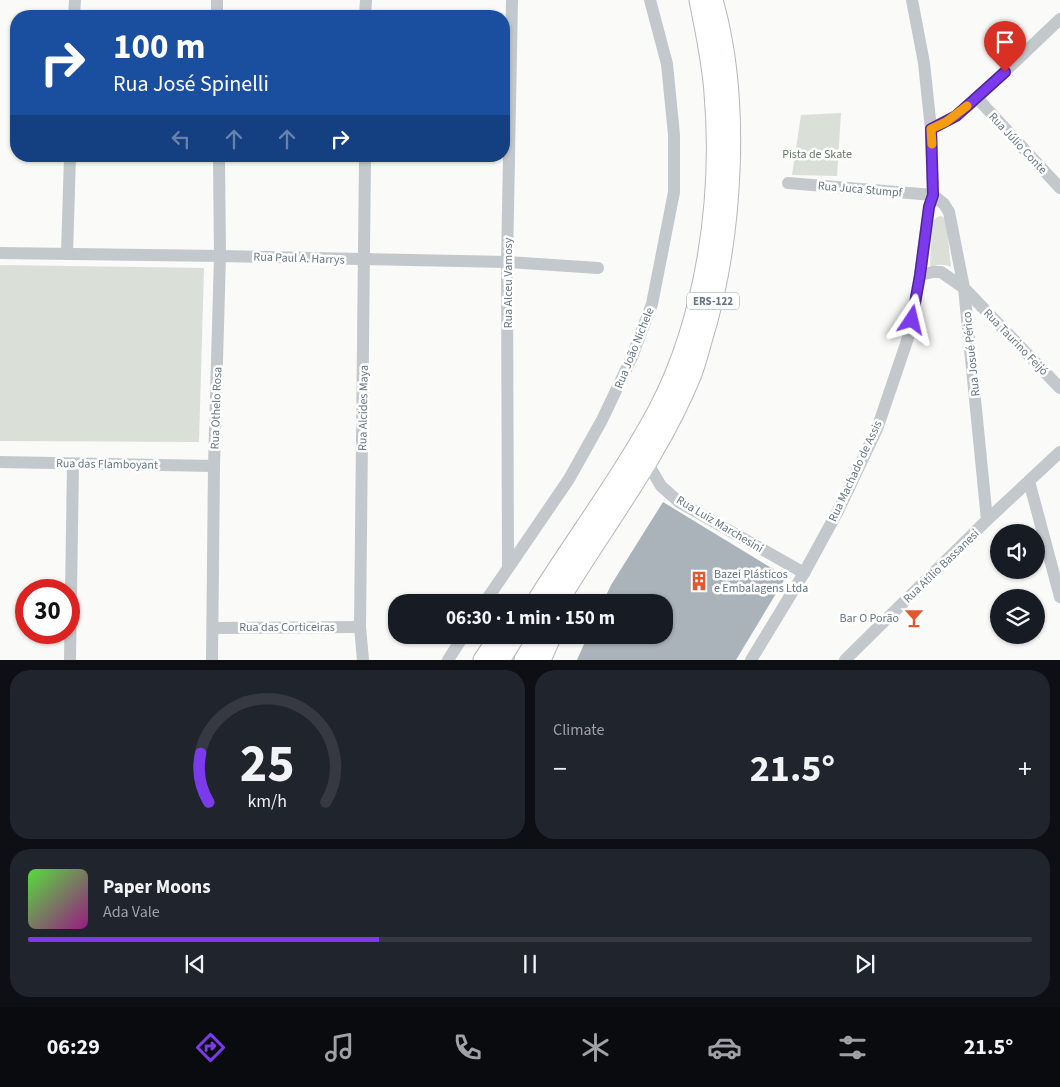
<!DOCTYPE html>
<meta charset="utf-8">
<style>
:root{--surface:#171b24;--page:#20242c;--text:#f1f3f6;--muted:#9ea1a6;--line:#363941;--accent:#7c3aed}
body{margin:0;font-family:"Source Sans 3",sans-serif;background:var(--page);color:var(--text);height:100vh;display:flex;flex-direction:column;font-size:19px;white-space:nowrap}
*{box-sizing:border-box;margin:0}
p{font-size:16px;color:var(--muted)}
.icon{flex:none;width:28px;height:28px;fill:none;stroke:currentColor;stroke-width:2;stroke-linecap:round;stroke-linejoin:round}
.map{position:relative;height:660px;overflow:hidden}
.drawer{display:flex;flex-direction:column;gap:10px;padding:10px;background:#0d0f14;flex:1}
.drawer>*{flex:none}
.guide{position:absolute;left:10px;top:10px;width:500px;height:152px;border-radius:20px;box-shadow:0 1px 4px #0004;background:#1a4fa0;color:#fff;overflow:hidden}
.controls{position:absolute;left:990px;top:524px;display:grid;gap:10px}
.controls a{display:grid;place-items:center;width:55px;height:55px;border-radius:50%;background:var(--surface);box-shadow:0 1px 4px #0004;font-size:25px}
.speed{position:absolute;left:15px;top:579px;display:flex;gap:10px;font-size:25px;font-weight:700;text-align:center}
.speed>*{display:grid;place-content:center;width:65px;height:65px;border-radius:50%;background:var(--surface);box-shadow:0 1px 4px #0004;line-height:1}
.speed .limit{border:8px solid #d22;background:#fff;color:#111}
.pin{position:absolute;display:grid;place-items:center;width:42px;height:42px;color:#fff;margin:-51px -21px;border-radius:50% 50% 50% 0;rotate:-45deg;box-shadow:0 0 5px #0007}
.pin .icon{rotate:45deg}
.me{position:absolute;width:55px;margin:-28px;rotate:10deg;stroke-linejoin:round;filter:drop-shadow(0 0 4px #0008)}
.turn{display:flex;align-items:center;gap:18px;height:105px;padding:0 20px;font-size:22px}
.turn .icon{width:65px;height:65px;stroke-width:2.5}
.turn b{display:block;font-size:35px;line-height:42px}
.lanes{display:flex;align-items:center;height:48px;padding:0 20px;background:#0003;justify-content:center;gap:25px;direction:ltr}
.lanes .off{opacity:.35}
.big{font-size:38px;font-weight:700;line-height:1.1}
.drawer .tile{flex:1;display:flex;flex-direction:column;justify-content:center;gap:8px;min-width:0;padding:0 18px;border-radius:20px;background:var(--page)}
.drawer .dial{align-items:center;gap:0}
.dial svg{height:130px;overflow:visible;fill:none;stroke:var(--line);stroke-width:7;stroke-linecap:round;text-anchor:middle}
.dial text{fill:var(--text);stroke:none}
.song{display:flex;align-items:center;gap:15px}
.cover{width:60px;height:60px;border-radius:8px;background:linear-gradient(135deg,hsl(110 70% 55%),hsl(310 70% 35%))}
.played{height:5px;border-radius:2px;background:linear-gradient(90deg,var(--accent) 35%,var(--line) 35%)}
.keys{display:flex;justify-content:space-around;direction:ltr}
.heat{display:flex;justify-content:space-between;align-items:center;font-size:28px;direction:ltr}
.drawer .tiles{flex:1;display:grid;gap:10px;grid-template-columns:1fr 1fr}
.tile:last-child{grid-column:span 2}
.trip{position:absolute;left:388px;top:594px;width:285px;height:50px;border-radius:20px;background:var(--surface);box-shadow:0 1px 4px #0004;font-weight:700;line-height:50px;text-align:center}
.menu{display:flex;height:80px;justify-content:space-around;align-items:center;background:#090b0e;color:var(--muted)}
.menu .icon{width:35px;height:35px}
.menu .selected{color:var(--accent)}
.menu b{font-size:22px;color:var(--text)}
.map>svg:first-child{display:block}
</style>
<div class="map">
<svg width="1060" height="660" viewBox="0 0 1060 660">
<rect width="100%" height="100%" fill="#fafaf8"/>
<!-- green -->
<g fill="#dadfd7">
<path d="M841,113L837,176L792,175L801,115Z"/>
<path d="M941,216L946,219L951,267C943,264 938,264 930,268L932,222L937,217Z"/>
<path d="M0,265L204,268L199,442L0,441Z"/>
</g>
<!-- building -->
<path fill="#aab3b9" d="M663,502L786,577L736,660H577L588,635H664V602H603L611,585Z"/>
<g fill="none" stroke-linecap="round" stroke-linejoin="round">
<defs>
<g id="highway">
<path d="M536,602C576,538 622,477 658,410C706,318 723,197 714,93C712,62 705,31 699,0"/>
<path d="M558,602C603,527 659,456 692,374C696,363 699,352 702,341C733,241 742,101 713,0"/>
<path d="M483,660L500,635"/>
<path d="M500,660L516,635"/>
<path d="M524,660L539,635"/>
<path d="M541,660L552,635"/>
</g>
</defs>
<!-- highway casing -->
<use href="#highway" stroke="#b4b9bd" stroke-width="21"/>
<!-- minor -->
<g stroke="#c3c8cc" stroke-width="12">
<path d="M217,0V16"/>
<path d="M74,16L75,0"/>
<path d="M365,16L366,0"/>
<path d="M977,98L1060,188"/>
<path d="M931,129L956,116L977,98L1060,19"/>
<path d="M788,183L933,195"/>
<path d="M933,195L944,204L949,212L964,288L987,520"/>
<path d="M0,253L220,256L507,262L598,268"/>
<path d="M67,254L70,156"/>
<path d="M920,275L933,272H941L964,288L1060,388"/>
<path d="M0,462L214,466"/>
<path d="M647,462L661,486L679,502L804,573"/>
<path d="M1029,481L1060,597"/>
<path d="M508,566L507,262L512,0"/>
<path d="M485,602L569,479L602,420L631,359L652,304L674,192V135L667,64L650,0"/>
<path d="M213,628L360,627"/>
<path d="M70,660L73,464"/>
<path d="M212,660L214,466L220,256L219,156"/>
<path d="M363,660L360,627L365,156"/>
<path d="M448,660L464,635"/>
<path d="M751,660L804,573L839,509L877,429L909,335L920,275L929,207L933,195L931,129L924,63L912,0"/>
<path d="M845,660L987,520L1060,452"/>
</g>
<!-- highway -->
<use href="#highway" stroke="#fff" stroke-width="19"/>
</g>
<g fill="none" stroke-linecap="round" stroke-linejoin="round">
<defs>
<path id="route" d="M912,320L920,275L929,207L933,195L931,129L956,116L1005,72"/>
</defs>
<!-- route casing -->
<use href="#route" stroke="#51269a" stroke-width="12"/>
<!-- route -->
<use href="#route" stroke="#7c3aed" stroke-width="9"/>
<!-- slow -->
<path stroke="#f59e0b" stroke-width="9" d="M932,144L931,129L946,122L967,106"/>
</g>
<!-- icons -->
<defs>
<symbol id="building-bare" viewBox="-9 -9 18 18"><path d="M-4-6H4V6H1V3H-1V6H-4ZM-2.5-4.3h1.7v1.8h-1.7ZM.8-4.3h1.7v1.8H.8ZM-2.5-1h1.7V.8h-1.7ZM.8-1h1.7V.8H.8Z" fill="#e4572e" stroke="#fff" stroke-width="2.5" paint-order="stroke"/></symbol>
<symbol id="bar-bare" viewBox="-9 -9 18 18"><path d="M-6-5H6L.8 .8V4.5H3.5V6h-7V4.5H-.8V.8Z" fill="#e4572e" stroke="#fff" stroke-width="2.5" paint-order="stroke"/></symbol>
</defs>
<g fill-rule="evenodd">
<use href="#building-bare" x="685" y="567" width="28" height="28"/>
<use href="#bar-bare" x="900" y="604" width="28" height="28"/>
</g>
<g text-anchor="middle" stroke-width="5" stroke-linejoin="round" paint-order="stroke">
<!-- shield labels -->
<rect fill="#fff" stroke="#939fa8" stroke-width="1" x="687" y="292.5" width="52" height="17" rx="4"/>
<g font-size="11" font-weight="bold" fill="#657683">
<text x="713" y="305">ERS-122</text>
</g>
<!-- street labels -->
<g font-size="12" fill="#657683" stroke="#fff">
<text transform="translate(1018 143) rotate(47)" y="4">Rua Júlio Conte</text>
<text transform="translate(860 189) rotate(5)" y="4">Rua Juca Stumpf</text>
<text transform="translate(299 258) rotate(2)" y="4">Rua Paul A. Harrys</text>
<text transform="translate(508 283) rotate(-90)" y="4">Rua Alceu Vamosy</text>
<text transform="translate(1016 342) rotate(46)" y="4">Rua Taurino Feijó</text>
<text transform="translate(634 348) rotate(-68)" y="4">Rua João Nichele</text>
<text transform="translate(971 354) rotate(-96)" y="4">Rua Josué Périco</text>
<text transform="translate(216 408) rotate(-88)" y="4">Rua Othelo Rosa</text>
<text transform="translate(363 408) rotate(-89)" y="4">Rua Alcides Maya</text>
<text transform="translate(107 464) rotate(1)" y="4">Rua das Flamboyant</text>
<text transform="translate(855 471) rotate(-65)" y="4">Rua Machado de Assis</text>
<text transform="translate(720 524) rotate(31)" y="4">Rua Luiz Marchesini</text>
<text transform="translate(941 566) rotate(-44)" y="4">Rua Atílio Bassanesi</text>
<text x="287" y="631">Rua das Corticeiras</text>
</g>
<!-- park labels -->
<g font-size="12" fill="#687a64" stroke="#fff">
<text x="817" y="158">Pista de Skate</text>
</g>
<!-- poi labels -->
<g font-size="12" fill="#657683" stroke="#fff" text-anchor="start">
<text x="714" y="578">Bazei Plásticos<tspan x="714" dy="14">e Embalagens Ltda</tspan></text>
<text x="899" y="622" text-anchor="end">Bar O Porão</text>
</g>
</g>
</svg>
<div class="controls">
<a><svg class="icon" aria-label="sound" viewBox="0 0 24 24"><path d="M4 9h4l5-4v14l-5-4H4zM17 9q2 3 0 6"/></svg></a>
<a><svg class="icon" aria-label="layers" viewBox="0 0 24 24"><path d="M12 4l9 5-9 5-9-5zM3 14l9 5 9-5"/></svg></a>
</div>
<div class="speed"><div class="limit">30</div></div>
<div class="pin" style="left:1005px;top:72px;background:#d93025"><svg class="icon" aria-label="arrive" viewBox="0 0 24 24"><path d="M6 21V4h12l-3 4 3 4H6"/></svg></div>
<svg class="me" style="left:912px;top:320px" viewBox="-20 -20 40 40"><path d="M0-17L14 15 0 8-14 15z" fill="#7c3aed" stroke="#fff" stroke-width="4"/></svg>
<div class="trip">06:30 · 1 min · 150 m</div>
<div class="guide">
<div class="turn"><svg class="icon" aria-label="right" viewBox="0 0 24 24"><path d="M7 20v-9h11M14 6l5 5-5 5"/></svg><div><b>100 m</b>Rua José Spinelli</div></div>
<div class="lanes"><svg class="icon off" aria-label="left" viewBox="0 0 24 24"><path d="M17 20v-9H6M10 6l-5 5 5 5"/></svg><svg class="icon off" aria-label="ahead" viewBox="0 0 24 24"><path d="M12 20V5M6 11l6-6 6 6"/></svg><svg class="icon off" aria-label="ahead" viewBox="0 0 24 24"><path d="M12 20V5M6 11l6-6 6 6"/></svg><svg class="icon" aria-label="right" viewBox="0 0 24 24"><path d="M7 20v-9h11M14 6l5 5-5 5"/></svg></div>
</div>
</div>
<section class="drawer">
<div class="tiles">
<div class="tile dial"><svg viewBox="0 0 100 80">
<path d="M14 69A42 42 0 1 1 86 69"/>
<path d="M14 69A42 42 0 0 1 9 39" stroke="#7c3aed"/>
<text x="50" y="56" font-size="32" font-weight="700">25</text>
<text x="50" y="72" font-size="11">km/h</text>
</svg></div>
<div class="tile"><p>Climate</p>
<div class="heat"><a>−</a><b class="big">21.5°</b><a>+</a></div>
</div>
<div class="tile">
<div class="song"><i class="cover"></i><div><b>Paper Moons</b><p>Ada Vale</p></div></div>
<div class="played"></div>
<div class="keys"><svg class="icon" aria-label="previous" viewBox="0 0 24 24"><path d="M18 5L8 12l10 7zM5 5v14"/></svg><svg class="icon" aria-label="pause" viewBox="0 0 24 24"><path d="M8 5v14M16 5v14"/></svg><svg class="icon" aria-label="next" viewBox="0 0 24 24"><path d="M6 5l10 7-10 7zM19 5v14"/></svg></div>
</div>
</div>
</section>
<nav class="menu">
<b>06:29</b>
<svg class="icon selected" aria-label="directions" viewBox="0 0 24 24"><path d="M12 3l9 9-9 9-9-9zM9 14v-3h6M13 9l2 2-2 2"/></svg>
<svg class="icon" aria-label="music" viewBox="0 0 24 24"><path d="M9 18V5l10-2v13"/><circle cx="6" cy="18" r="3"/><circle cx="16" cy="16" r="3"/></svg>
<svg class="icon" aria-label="phone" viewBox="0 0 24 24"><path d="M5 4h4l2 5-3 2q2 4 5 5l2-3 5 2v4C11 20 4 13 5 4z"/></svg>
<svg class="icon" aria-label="climate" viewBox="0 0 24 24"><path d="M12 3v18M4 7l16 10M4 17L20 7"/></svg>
<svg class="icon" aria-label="car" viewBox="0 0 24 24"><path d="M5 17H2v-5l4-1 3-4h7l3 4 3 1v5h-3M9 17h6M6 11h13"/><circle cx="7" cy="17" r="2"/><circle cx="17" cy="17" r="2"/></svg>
<svg class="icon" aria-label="filters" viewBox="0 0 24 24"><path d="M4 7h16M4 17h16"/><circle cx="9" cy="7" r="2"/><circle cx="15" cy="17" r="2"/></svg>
<b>21.5°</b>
</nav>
